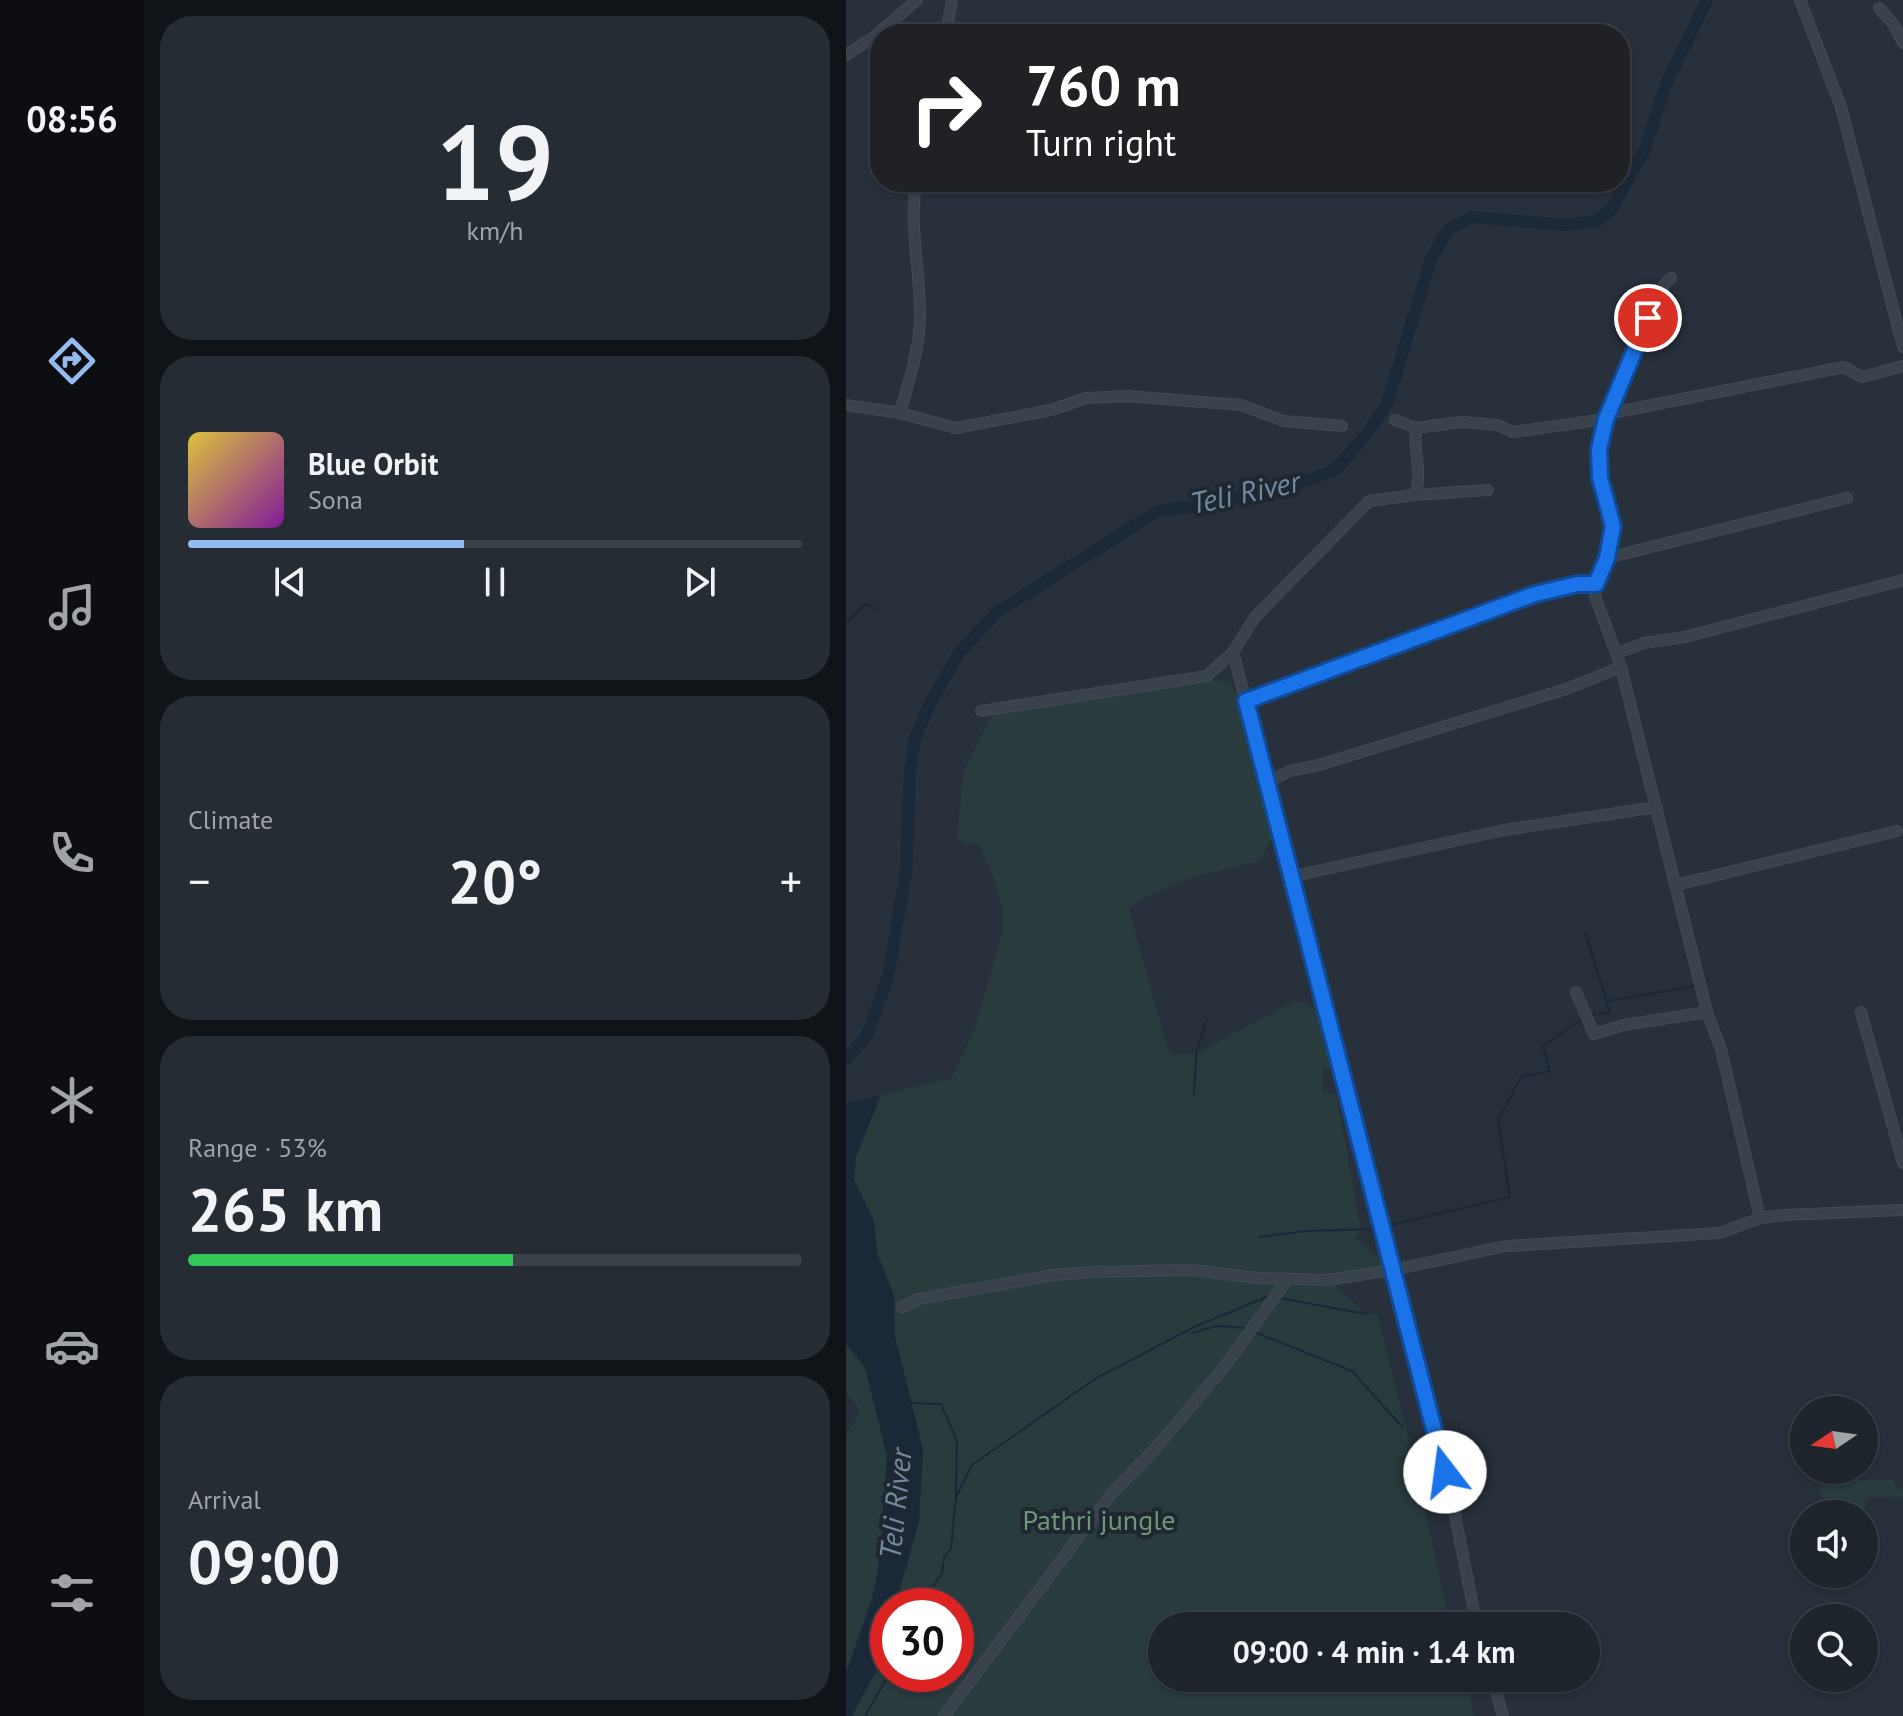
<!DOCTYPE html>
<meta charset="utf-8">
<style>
:root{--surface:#1d242c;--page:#252c34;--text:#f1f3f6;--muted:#a0a4a9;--line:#3b4148;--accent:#95baed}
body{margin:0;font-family:"PT Sans",sans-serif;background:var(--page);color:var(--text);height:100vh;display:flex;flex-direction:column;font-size:30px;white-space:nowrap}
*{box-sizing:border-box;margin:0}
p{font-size:26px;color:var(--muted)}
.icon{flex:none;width:44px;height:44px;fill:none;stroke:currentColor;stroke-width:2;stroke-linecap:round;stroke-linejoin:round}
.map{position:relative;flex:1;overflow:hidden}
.panel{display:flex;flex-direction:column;gap:16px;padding:16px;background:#101418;width:702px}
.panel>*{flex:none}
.banner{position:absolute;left:24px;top:24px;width:760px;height:168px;border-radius:32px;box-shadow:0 2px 6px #0004,0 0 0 2px var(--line);background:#202124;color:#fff;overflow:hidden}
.needle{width:52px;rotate:257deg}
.fabs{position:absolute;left:944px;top:1396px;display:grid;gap:16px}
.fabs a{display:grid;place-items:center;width:88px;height:88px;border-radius:50%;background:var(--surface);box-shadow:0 2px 6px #0004,0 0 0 2px var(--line);font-size:40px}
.speed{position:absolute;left:24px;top:1588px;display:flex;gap:16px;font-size:40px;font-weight:700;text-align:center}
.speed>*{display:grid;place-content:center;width:104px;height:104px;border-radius:50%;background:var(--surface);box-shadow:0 2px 6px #0004,0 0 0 2px var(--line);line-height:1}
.speed .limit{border:12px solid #d22;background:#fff;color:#111}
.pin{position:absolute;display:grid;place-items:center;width:68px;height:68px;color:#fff;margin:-34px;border:4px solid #fff;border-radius:50%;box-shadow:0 2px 8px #0007}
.me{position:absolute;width:88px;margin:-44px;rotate:345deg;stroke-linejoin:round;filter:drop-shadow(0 0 6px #0008)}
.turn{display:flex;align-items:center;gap:28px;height:168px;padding:0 24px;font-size:36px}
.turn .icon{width:104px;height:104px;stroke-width:2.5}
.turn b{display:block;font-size:56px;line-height:68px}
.big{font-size:60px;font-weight:700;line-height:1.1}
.panel .widget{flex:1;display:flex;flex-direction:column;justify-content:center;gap:12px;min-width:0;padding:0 28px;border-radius:32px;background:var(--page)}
.panel .dial{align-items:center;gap:0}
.dial b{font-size:104px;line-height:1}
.song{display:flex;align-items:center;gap:24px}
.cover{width:96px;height:96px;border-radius:12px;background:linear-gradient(135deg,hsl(50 70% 55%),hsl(290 70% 35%))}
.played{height:8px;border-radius:4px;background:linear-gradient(90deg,var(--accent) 45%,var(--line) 45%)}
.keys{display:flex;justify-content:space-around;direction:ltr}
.heat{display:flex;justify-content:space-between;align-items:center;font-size:44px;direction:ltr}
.charge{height:12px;border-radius:6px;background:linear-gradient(90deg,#34c759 53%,var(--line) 0)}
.trip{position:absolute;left:302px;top:1612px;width:452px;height:80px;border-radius:40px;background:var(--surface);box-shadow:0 2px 6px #0004,0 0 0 2px var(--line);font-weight:700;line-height:80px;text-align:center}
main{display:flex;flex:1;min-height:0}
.menu{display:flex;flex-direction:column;width:144px;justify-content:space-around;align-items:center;background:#0c0e12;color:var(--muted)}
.menu .icon{width:56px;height:56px}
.menu .active{color:var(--accent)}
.menu b{font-size:36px;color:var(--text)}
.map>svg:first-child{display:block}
</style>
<main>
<nav class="menu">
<b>08:56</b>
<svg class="icon active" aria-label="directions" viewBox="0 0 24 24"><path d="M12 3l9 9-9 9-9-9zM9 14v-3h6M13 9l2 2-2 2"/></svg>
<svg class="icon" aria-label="music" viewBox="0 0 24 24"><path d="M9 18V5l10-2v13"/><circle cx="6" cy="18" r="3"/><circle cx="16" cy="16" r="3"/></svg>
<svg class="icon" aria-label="phone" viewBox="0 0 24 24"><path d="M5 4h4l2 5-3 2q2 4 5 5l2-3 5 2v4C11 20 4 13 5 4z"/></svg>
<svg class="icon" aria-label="climate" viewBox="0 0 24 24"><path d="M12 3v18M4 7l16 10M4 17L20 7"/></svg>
<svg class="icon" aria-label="car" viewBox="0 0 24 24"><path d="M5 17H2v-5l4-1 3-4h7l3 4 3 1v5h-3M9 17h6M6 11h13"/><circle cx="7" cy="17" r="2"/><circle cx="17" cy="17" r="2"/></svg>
<svg class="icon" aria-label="filters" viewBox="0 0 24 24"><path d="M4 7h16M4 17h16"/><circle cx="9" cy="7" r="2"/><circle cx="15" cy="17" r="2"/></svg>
</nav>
<section class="panel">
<div class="widget dial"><b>19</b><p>km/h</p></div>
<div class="widget">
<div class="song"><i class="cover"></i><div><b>Blue Orbit</b><p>Sona</p></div></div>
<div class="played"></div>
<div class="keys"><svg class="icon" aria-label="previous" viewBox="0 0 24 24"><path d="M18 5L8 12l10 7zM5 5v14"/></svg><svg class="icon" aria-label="pause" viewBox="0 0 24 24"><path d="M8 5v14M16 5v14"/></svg><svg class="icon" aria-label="next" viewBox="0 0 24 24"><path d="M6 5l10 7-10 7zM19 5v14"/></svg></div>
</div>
<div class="widget"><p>Climate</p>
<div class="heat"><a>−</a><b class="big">20°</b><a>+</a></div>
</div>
<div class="widget"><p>Range · 53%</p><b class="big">265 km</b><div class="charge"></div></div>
<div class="widget"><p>Arrival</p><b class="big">09:00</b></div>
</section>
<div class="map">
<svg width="1057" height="1716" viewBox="0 0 1057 1716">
<rect width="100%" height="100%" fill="#27303b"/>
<!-- green -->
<g fill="#293b3d">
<path d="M349,678L384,682L395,706L426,840L414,861L347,877L292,901L283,909L320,1044L326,1054H350L448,1001C483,1005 481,1036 487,1065L477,1069V1094L490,1093L515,1231L509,1237L546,1270L483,1280L520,1314H531L569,1464L604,1626H316V1678H601L603,1689L621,1686L628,1716H6L35,1663L42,1635V1674H110V1606H49L73,1521L77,1450L49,1336L48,1295L31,1253L28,1221L8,1180L9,1157L35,1095L106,1078L129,1028L157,930L156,907L147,875L132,843L121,845L111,839L117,772L145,716L157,705Z"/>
<path d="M0,1344L19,1367L41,1456L31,1580L0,1673V1435L14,1410L0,1392Z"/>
<path d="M1006,1473L1010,1480H1048L1050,1488L1057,1489V1497L1022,1498L1015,1514H981L973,1486Z"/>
</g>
<!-- water -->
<path fill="#1b2838" d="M35,1095L10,1157L8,1180L28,1221L31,1253L48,1295L49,1336L77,1450L73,1521L49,1606H42C42,1654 27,1675 6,1716H0V1673L25,1604L35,1554L41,1456L19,1367L0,1344V1103Z"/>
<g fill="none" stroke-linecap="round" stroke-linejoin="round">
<!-- stream -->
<g stroke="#1b2838" stroke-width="2">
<path d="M0,623L20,604L32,610"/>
<path d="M739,932L764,1012L743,1016"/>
<path d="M762,1001L850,986"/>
<path d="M348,1094L350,1054L361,1019"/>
<path d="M541,1226L664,1197L652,1121L675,1077L704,1071L697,1046L737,1018"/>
<path d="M413,1237L459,1231L531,1229"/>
<path d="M433,1298L520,1314"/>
<path d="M346,1333L370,1326L400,1328"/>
<path d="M411,1333L506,1371L557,1428"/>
<path d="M65,1403L95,1404L111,1441L110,1496"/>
<path d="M72,1606L96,1574L98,1558L105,1548L110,1497L126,1465L249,1379L348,1327L423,1296"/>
<path d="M19,1716L43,1674"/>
</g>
<!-- river -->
<path stroke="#1b2838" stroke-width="12" d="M0,1059L20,1037L42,977L60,872L64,770L69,738L85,702L113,653L151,612L312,511L370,503L413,491L449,485L489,470L520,435L541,404L585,259L602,230L626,217L718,225L751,221L765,210L799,149L820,84L861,0"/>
<defs>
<g id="minor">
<path d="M954,0L995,107L1057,347"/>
<path d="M1033,8L1048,25L1057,43"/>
<path d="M100,34L106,0"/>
<path d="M0,55L28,37L71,0"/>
<path d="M0,405L54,413L110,428L205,410L240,398L281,396L395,405L438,421L496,426"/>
<path d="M54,413C62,383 73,351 74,320C75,273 63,229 70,182"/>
<path d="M766,413C777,384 804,292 825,278"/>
<path d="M549,420L570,428L615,422L651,425L667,432L760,419"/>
<path d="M568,495L642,490"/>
<path d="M761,558L1001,498"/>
<path d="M387,652L409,617L523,501L568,495C578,477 567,451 570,428"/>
<path d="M772,653L798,643L839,637L1057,580"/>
<path d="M400,701L689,594L732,584H750"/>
<path d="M421,782L444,771L473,765L720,689L775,667"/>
<path d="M444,877L658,830L811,807"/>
<path d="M830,885L1051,831"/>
<path d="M730,992L748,1034L778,1025L861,1012"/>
<path d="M1015,1012L1057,1163"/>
<path d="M914,1218L875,1049L861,1012L775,667L749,596L767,526L752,459L760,419L766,413L998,367L1016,377L1057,366"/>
<path d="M56,1307L73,1299L207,1275L246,1272L347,1270L411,1278L482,1280L546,1270L387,652L361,676L135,711"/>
<path d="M631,1626L606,1500L546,1270L660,1246L874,1233L914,1218L937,1215L1057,1210"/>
<path d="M646,1678L657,1716"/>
<path d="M98,1716L266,1493L309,1449L379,1366L441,1280"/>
</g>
</defs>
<!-- minor casing -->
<use href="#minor" stroke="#434b55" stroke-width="12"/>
<!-- minor -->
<use href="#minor" stroke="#3a424c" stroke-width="10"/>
</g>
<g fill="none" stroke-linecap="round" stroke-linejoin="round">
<defs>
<path id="route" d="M599,1472L400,701L689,594L732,584H750L761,558L767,526L754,478L753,449L760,419L802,318"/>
</defs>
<!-- route casing -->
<use href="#route" stroke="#114b97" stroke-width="20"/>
<!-- route -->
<use href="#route" stroke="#1a73e8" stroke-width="14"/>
</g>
<g text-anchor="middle" stroke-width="8" stroke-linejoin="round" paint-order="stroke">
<!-- park labels -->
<g font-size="28" fill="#709577" stroke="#1f2731">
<text x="253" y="1530">Pathri jungle</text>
</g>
<!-- water labels -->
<g font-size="30" font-style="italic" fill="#7389a2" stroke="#1f2731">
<text transform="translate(399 493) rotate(-12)" y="10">Teli River</text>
<text transform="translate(50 1504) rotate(-84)" y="10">Teli River</text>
</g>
</g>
</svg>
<div class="fabs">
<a><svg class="needle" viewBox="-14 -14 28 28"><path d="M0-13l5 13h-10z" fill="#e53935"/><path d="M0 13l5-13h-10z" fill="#a0a4a9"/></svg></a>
<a><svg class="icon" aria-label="sound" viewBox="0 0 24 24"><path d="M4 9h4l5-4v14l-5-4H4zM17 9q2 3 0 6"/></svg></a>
<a><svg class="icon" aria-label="search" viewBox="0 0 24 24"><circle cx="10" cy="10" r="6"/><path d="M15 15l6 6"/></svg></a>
</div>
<div class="speed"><div class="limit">30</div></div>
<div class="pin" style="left:802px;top:318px;background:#d93025"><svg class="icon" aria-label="arrive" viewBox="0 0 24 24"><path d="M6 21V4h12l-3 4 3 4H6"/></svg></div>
<svg class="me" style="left:599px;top:1472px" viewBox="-20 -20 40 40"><circle r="19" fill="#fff"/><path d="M0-13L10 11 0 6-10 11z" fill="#1a73e8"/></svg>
<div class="trip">09:00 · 4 min · 1.4 km</div>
<div class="banner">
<div class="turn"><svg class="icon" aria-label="right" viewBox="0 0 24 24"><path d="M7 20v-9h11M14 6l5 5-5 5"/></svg><div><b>760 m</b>Turn right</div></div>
</div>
</div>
</main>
